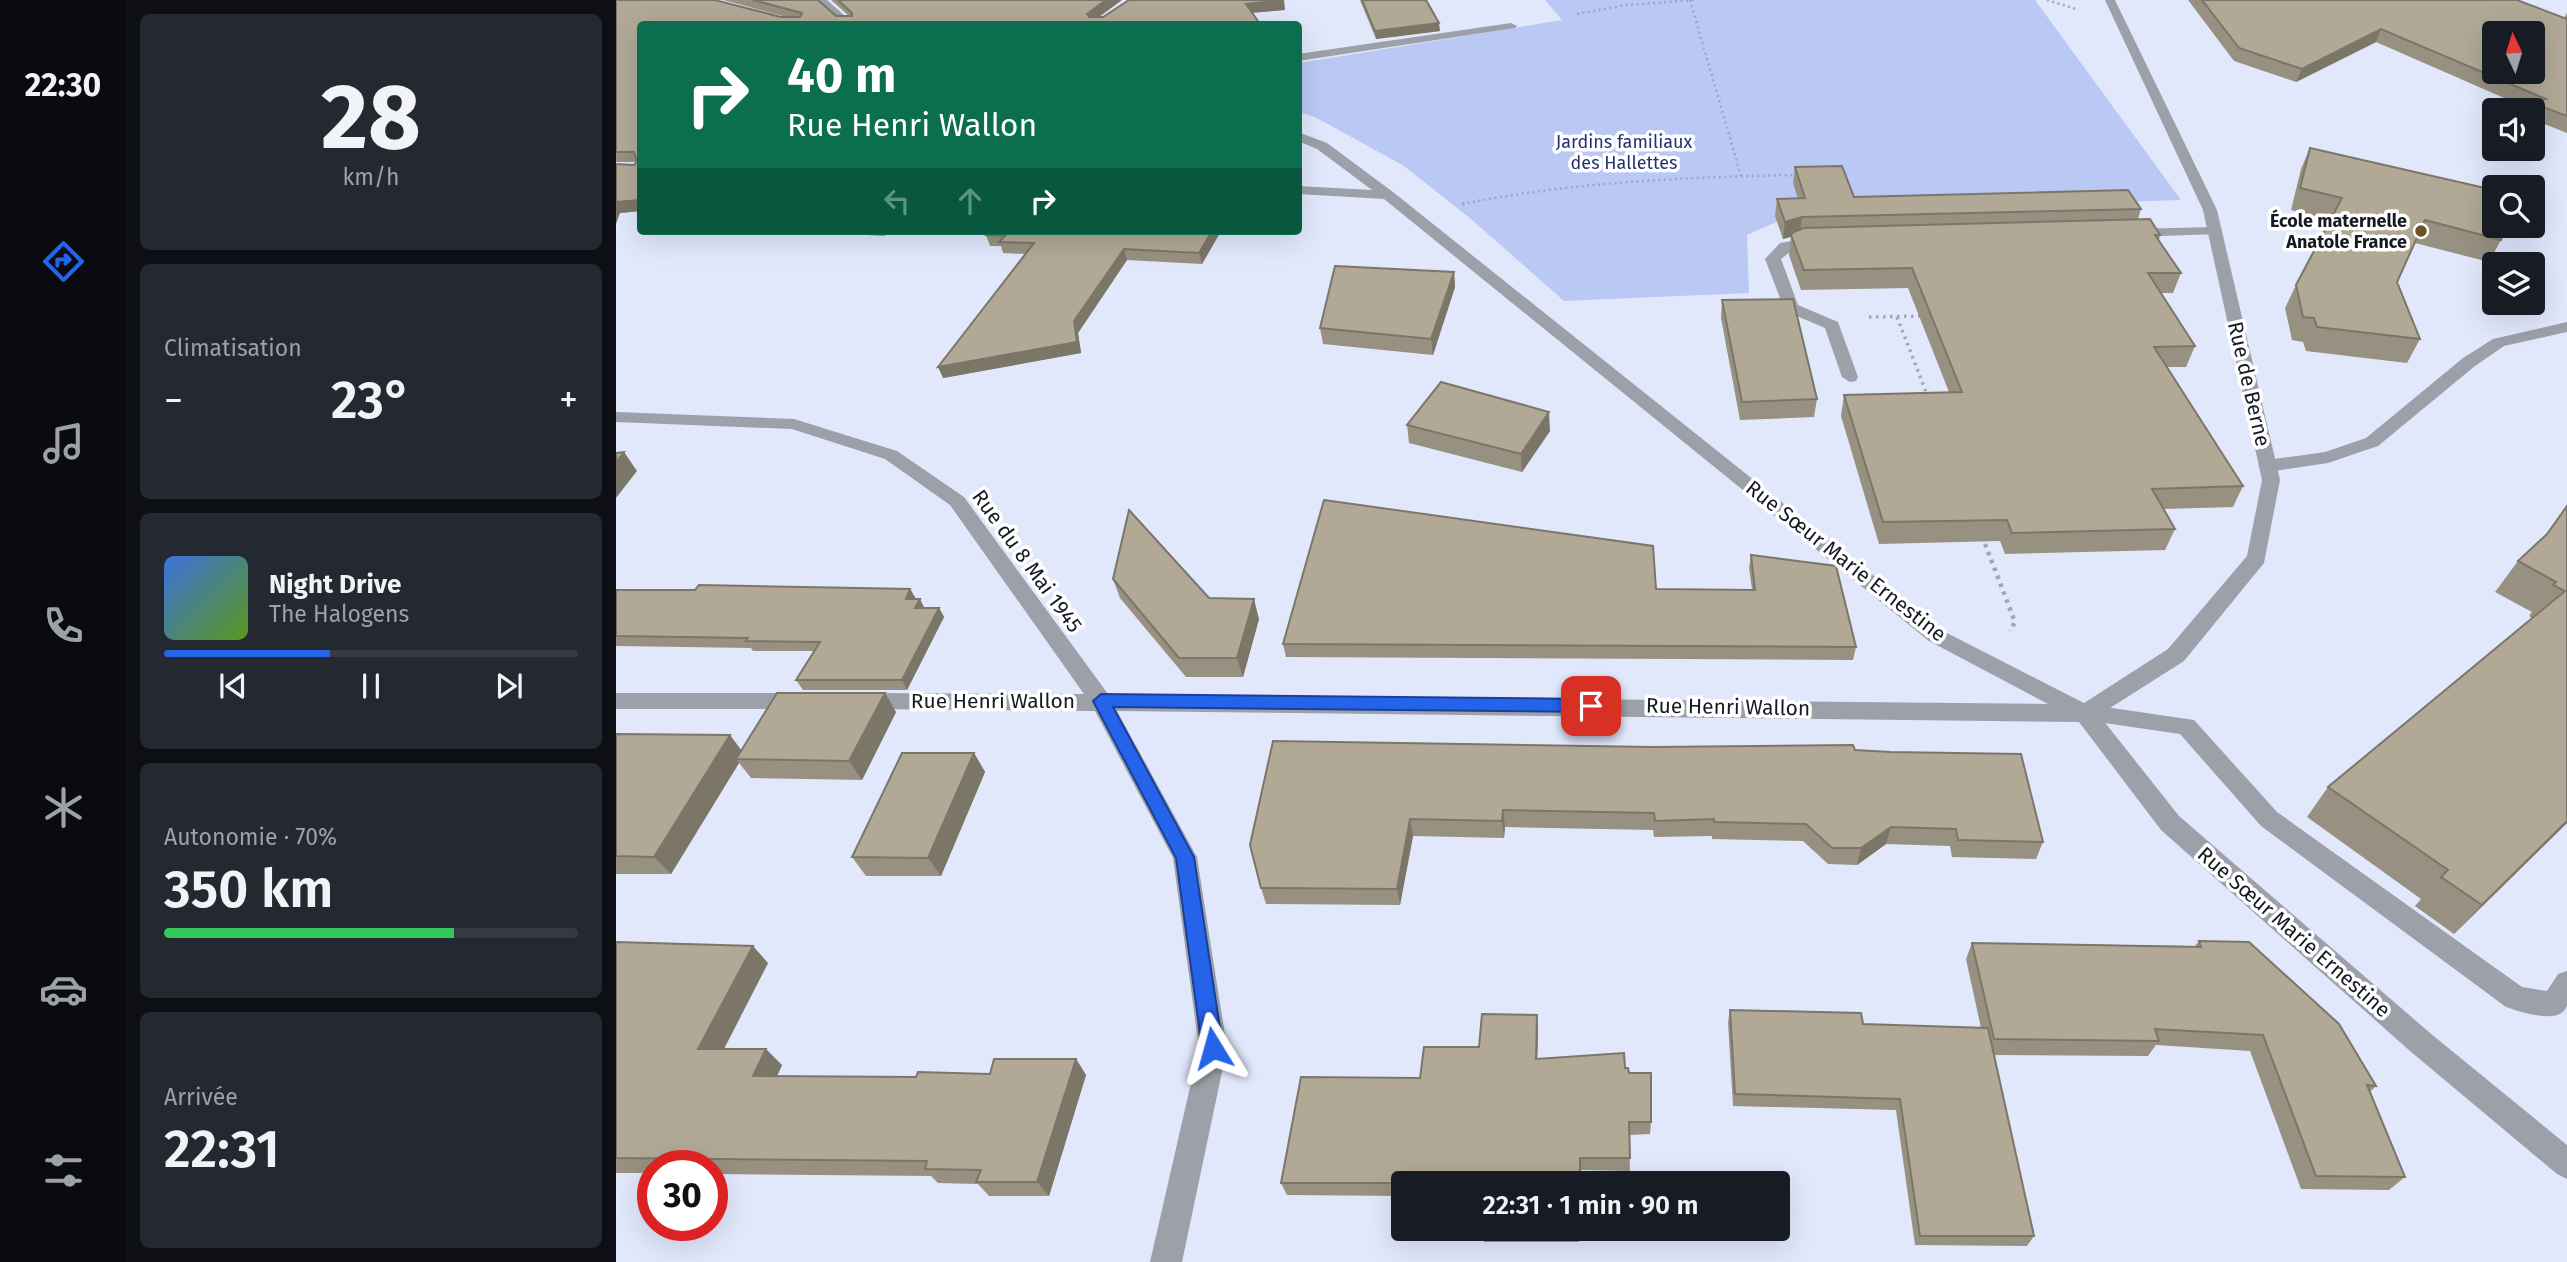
<!DOCTYPE html>
<html lang="fr">
<meta charset="utf-8">
<style>
:root{--surface:#171b24;--page:#242831;--text:#f1f3f6;--muted:#9ea1a6;--line:#363941;--accent:#2563eb}
body{margin:0;font-family:"Fira Sans",sans-serif;background:var(--page);color:var(--text);height:100vh;display:flex;flex-direction:column;font-size:26px;white-space:nowrap}
*{box-sizing:border-box;margin:0}
p{font-size:23px;color:var(--muted)}
.icon{flex:none;width:38px;height:38px;fill:none;stroke:currentColor;stroke-width:2;stroke-linecap:round;stroke-linejoin:round}
.map{position:relative;flex:1;overflow:hidden}
.details{display:flex;flex-direction:column;gap:14px;padding:14px;background:#0d0f14;width:490px}
.details>*{flex:none}
.banner{position:absolute;left:21px;top:21px;width:665px;height:214px;border-radius:7px;box-shadow:0 7px 28px #0002;background:#0b6e4f;color:#fff;overflow:hidden}
.needle{width:46px;rotate:356deg}
.buttons{position:absolute;left:1866px;top:21px;display:grid;gap:14px}
.buttons a{display:grid;place-items:center;width:63px;height:63px;border-radius:7px;background:var(--surface);box-shadow:0 7px 28px #0002;font-size:35px}
.speed{position:absolute;left:21px;top:1150px;display:flex;gap:14px;font-size:35px;font-weight:700;text-align:center}
.speed>*{display:grid;place-content:center;width:91px;height:91px;border-radius:50%;background:var(--surface);box-shadow:0 7px 28px #0002;line-height:1}
.speed .limit{border:10px solid #d22;background:#fff;color:#111}
.pin{position:absolute;display:grid;place-items:center;width:60px;height:60px;color:#fff;margin:-30px;border-radius:14px;box-shadow:0 4px 10px #0006}
.me{position:absolute;width:77px;margin:-38px;rotate:352deg;stroke-linejoin:round;filter:drop-shadow(0 0 5px #0008)}
.turn{display:flex;align-items:center;gap:24px;height:147px;padding:0 35px;font-size:32px}
.turn .icon{width:91px;height:91px;stroke-width:2.5}
.turn b{display:block;font-size:49px;line-height:60px}
.lanes{display:flex;align-items:center;height:66px;padding:0 35px;background:#0003;justify-content:center;gap:35px;direction:ltr}
.lanes .off{opacity:.35}
.big{font-size:52px;font-weight:600;line-height:1.1}
.details .widget{flex:1;display:flex;flex-direction:column;justify-content:center;gap:10px;min-width:0;padding:0 24px;border-radius:10px;background:var(--page)}
.details .dial{align-items:center;gap:0}
.dial b{font-size:91px;line-height:1}
.song{display:flex;align-items:center;gap:21px}
.cover{width:84px;height:84px;border-radius:10px;background:linear-gradient(135deg,hsl(220 70% 55%),hsl(90 70% 35%))}
.played{height:7px;border-radius:4px;background:linear-gradient(90deg,var(--accent) 40%,var(--line) 40%)}
.keys{display:flex;justify-content:space-around;direction:ltr}
.heat{display:flex;justify-content:space-between;align-items:center;font-size:38px;direction:ltr}
.charge{height:10px;border-radius:5px;background:linear-gradient(90deg,#34c759 70%,var(--line) 0)}
.trip{position:absolute;left:775px;top:1171px;width:399px;height:70px;border-radius:7px;background:var(--surface);box-shadow:0 7px 28px #0002;font-weight:600;line-height:70px;text-align:center}
main{display:flex;flex:1;min-height:0}
.tabs{display:flex;flex-direction:column;width:126px;justify-content:space-around;align-items:center;background:#090b0e;color:var(--muted)}
.tabs .icon{width:49px;height:49px}
.tabs .selected{color:var(--accent)}
.tabs b{font-size:32px;color:var(--text)}
.map>svg:first-child{display:block}
</style>
<main>
<nav class="tabs">
<b>22:30</b>
<svg class="icon selected" aria-label="directions" viewBox="0 0 24 24"><path d="M12 3l9 9-9 9-9-9zM9 14v-3h6M13 9l2 2-2 2"/></svg>
<svg class="icon" aria-label="music" viewBox="0 0 24 24"><path d="M9 18V5l10-2v13"/><circle cx="6" cy="18" r="3"/><circle cx="16" cy="16" r="3"/></svg>
<svg class="icon" aria-label="phone" viewBox="0 0 24 24"><path d="M5 4h4l2 5-3 2q2 4 5 5l2-3 5 2v4C11 20 4 13 5 4z"/></svg>
<svg class="icon" aria-label="climate" viewBox="0 0 24 24"><path d="M12 3v18M4 7l16 10M4 17L20 7"/></svg>
<svg class="icon" aria-label="car" viewBox="0 0 24 24"><path d="M5 17H2v-5l4-1 3-4h7l3 4 3 1v5h-3M9 17h6M6 11h13"/><circle cx="7" cy="17" r="2"/><circle cx="17" cy="17" r="2"/></svg>
<svg class="icon" aria-label="filters" viewBox="0 0 24 24"><path d="M4 7h16M4 17h16"/><circle cx="9" cy="7" r="2"/><circle cx="15" cy="17" r="2"/></svg>
</nav>
<section class="details">
<div class="widget dial"><b>28</b><p>km/h</p></div>
<div class="widget"><p>Climatisation</p>
<div class="heat"><a>−</a><b class="big">23°</b><a>+</a></div>
</div>
<div class="widget">
<div class="song"><i class="cover"></i><div><b>Night Drive</b><p>The Halogens</p></div></div>
<div class="played"></div>
<div class="keys"><svg class="icon" aria-label="previous" viewBox="0 0 24 24"><path d="M18 5L8 12l10 7zM5 5v14"/></svg><svg class="icon" aria-label="pause" viewBox="0 0 24 24"><path d="M8 5v14M16 5v14"/></svg><svg class="icon" aria-label="next" viewBox="0 0 24 24"><path d="M6 5l10 7-10 7zM19 5v14"/></svg></div>
</div>
<div class="widget"><p>Autonomie · 70%</p><b class="big">350 km</b><div class="charge"></div></div>
<div class="widget"><p>Arrivée</p><b class="big">22:31</b></div>
</section>
<div class="map">
<svg width="1951" height="1262" viewBox="0 0 1951 1262">
<rect width="100%" height="100%" fill="#e1e8fc"/>
<!-- green -->
<path fill="#bac9f4" d="M929,0H1419L1565,200L1183,212L1131,235L1133,293L948,301L855,219L788,166L699,117L683,112V63L946,20Z"/>
<g fill="none" stroke-linecap="round" stroke-linejoin="round">
<!-- path-far2 -->
<g stroke="#a0a6b6" stroke-width="2.5" stroke-dasharray="2 3.5" stroke-linecap="butt">
<path d="M1074,0L1125,176"/>
<path d="M1431,0L1460,9"/>
<path d="M961,14L1010,5L1078,0"/>
<path d="M846,204C957,182 1069,177 1182,175"/>
</g>
<!-- path-far1 -->
<g stroke="#a0a6b6" stroke-width="3.5" stroke-dasharray="2.5 4.5" stroke-linecap="butt">
<path d="M846,204L851,203"/>
<path d="M1253,317L1308,316"/>
<path d="M1281,317L1312,397"/>
</g>
<!-- path -->
<path stroke="#a0a6b6" stroke-width="4.5" stroke-dasharray="3.5 5" stroke-linecap="butt" d="M1366,536L1399,622L1394,631"/>
<!-- service -->
<g fill="#9da0a8" fill-rule="evenodd">
<path d="M1599,227L1606,231L1604,234L1515,237L1508,233L1515,229Z"/>
<path d="M1200,237L1207,241L1205,244L1180,247L1165,259L1182,305L1222,322L1242,377L1240,381L1234,382L1226,377L1209,328L1169,311L1149,259L1164,243Z"/>
<path d="M1951,322V332L1888,346L1859,366L1762,446L1712,463L1651,472L1642,466L1651,460L1709,452L1750,438L1847,358L1877,339Z"/>
<path d="M1469,704L1578,720L1661,812L1906,987L1931,991L1942,974L1951,971C1951,981 1951,994 1951,1005C1946,1026 1904,1012 1890,1007L1645,826L1564,734L1461,719L1458,713L1461,707Z"/>
</g>
<!-- minor -->
<g fill="#9da0a8" fill-rule="evenodd">
<path d="M199,0H211L238,24H226Z"/>
<path d="M1489,0H1499L1601,210L1664,480L1648,563L1568,661L1483,715L1563,816L1814,1033L1951,1145V1179L1941,1174L1794,1051L1545,830L1463,722L501,711L581,857L611,1048L566,1262H534L583,1048L557,858L479,711L246,709L238,707L235,701L238,695L246,693L468,694L334,505L269,459L176,429L0,422V412L178,419L281,451L348,497L492,694L1432,704L1313,641L768,199L682,194V186L756,190L701,149L682,141V132L711,143L777,192L1327,631L1468,703L1552,649L1631,556L1646,480L1587,210Z"/>
<path d="M895,23L901,26L899,28L682,61V54Z"/>
<path d="M0,693H182L190,695L193,701L190,707L182,709H0Z"/>
</g>
</g>
<!-- wall -->
<g fill="#989181">
<path d="M0,0L165,17H170L107,0H202L220,16H233L215,0H506L483,17L669,10L636,13L644,24H24V211L4,213L18,165L21,162H0Z"/>
<path d="M744,0H810L824,31L760,39Z"/>
<path d="M1572,0H1901L1948,18L1951,13V133L1916,119V110H1910L1911,108L1760,42L1680,82L1618,61Z"/>
<path d="M1694,148L1885,240L1873,262L1799,243L1781,282L1804,339L1791,363L1690,351L1687,342L1676,340L1669,308L1680,285L1714,220L1675,210L1685,169Z"/>
<path d="M1179,167L1238,197L1525,209L1522,219L1544,235L1543,240L1565,273L1557,293H1544L1579,346L1570,367H1551L1627,486L1617,507L1548,509L1559,529L1549,550L1389,554L1384,541L1263,544L1225,416L1228,395L1333,392L1292,288L1185,290L1173,255L1175,237L1167,239L1159,216L1161,199H1182L1177,183Z"/>
<path d="M177,231H272L269,236Z"/>
<path d="M372,231H605L586,264L511,260L462,333L465,353L327,378L410,254L387,253L385,246H374L370,235Z"/>
<path d="M838,272L839,287L817,355L707,344L704,328Z"/>
<path d="M1106,300L1201,399L1198,417L1124,420L1105,318Z"/>
<path d="M791,425L934,431L906,472L793,443Z"/>
<path d="M1951,506V823L1838,934L1799,906L1805,899L1691,817L1712,787L1916,618L1913,616L1916,612L1879,592L1902,561L1931,534Z"/>
<path d="M1135,555L1240,647L1237,660L670,657L667,644L1040,589H1136L1133,568Z"/>
<path d="M497,579L593,598L643,619L627,677H570L504,598Z"/>
<path d="M294,589L300,599L308,608H323L328,617L291,690H187L180,680L198,651H137L135,648L0,646V590Z"/>
<path d="M280,712L246,780L135,778L123,763L55,874H0V734L114,735L125,750Z"/>
<path d="M1038,747L1239,750L1427,842L1420,859L1336,857L1334,846L1270,844L1241,865L1212,864L1187,841L1096,839V836L1038,837L1037,830L889,827L888,838L797,836L784,905L650,904L645,888L634,845Z"/>
<path d="M358,753L369,772L325,876H250L236,857Z"/>
<path d="M1583,941L1760,1086L1754,1092L1789,1177L1773,1190L1685,1189L1634,1051L1540,1045L1532,1056L1378,1055L1418,1236L1411,1246L1299,1245L1280,1110L1117,1106L1112,1022L1114,1010L1247,1024L1365,1028L1350,959L1356,943L1579,946Z"/>
<path d="M0,942L152,963L108,1049L166,1065L161,1076L300,1077L374,1074L460,1059L470,1075L433,1196H373L362,1184L322,1183L315,1176L96,1174V1166H37V1173H0Z"/>
<path d="M922,1029L921,1059L1009,1068L1013,1073L1035,1122L1034,1134L1013,1135L1014,1171L964,1170L788,1183V1196L671,1195L665,1183L804,1078L863,1047Z"/>
<path d="M963,1228V1242H868L866,1230Z"/>
</g>
<!-- shaded-wall -->
<g fill="#7c7669">
<path d="M490,0H506L473,24L471,14Z"/>
<path d="M668,0L669,10L632,13L630,4Z"/>
<path d="M823,23L824,31L760,39L759,31Z"/>
<path d="M1765,29L1760,42L1680,82L1686,69Z"/>
<path d="M24,200V211L4,213L0,224V202Z"/>
<path d="M1186,217L1184,234L1167,239L1169,222Z"/>
<path d="M596,231H605L586,264L583,253Z"/>
<path d="M508,249L511,260L462,333L465,353L327,378L322,367L458,321Z"/>
<path d="M838,272L839,287L817,355L815,339Z"/>
<path d="M933,412L934,431L906,472L905,454Z"/>
<path d="M8,452L21,471L0,498V462Z"/>
<path d="M294,589L300,599H290Z"/>
<path d="M304,599L309,609L299,608Z"/>
<path d="M638,599L643,619L627,677L621,658Z"/>
<path d="M323,608L328,617L291,690L286,680Z"/>
<path d="M269,693L280,712L246,780L233,761Z"/>
<path d="M114,735L128,754L120,759L123,763L55,874L38,857Z"/>
<path d="M358,753L369,772L325,876L312,858Z"/>
<path d="M887,810L889,827L888,838L886,821Z"/>
<path d="M794,819L797,836L784,905L781,889Z"/>
<path d="M1951,821V823L1838,934L1866,905Z"/>
<path d="M1275,827L1270,844L1241,865L1245,848Z"/>
<path d="M137,946L152,963L100,1064L82,1049Z"/>
<path d="M921,1015L922,1029L921,1072L920,1059Z"/>
<path d="M150,1049L166,1065L154,1091L137,1076Z"/>
<path d="M460,1059L470,1075L433,1196L421,1182Z"/>
</g>
<!-- building -->
<g fill="#b1a996" stroke="#7c7669" stroke-width="2" fill-rule="evenodd">
<path d="M0,0H99L165,17H184L186,13L137,0H202L220,16H236V13L222,0H490L471,14L473,17H487L513,0H668L630,4L644,24H24V200L0,202V164L18,165L21,162L18,152H0Z"/>
<path d="M746,0H810L823,23L759,31Z"/>
<path d="M1586,0H1901L1951,19V116L1914,102L1930,99L1765,29L1686,69L1623,48ZM1878,33H1916V72H1878Z"/>
<path d="M1694,148L1878,190V226H1890L1885,240L1809,220L1781,282L1804,339L1701,327L1698,318L1687,317L1680,285L1726,198L1684,188Z"/>
<path d="M1226,166L1238,197L1512,190L1525,209L1186,217L1169,222L1161,199L1189,198L1179,167Z"/>
<path d="M1534,219L1544,235H1539L1565,273H1532L1579,346L1538,347L1627,486L1536,489L1559,529L1396,533L1391,520L1267,522L1228,395L1346,392L1296,268L1188,270L1175,235L1178,232L1188,228Z"/>
<path d="M372,231H596L583,253L508,249L458,321L461,342L322,367L418,243L383,242L389,236L370,235Z"/>
<path d="M719,266L838,272L815,339L704,328Z"/>
<path d="M1177,299L1201,399L1126,402L1106,300Z"/>
<path d="M825,382L933,412L905,454L791,425Z"/>
<path d="M8,452L0,462V453Z"/>
<path d="M708,500L1037,546L1040,589L1139,590L1135,555L1220,566L1240,647L667,644Z"/>
<path d="M1951,506V821L1866,905L1825,877L1832,870L1712,787L1949,591L1937,585L1940,582L1902,561L1931,534Z"/>
<path d="M513,510L593,598L638,599L621,658H563L497,579Z"/>
<path d="M83,585L294,589L290,599H304L299,608H323L286,680H180L204,642L130,641L132,638L0,636V590H79Z"/>
<path d="M161,693H269L233,761L120,759Z"/>
<path d="M0,734L114,735L38,857L0,856Z"/>
<path d="M657,741L1038,747L1237,745L1239,750L1274,752L1405,754L1427,842L1342,840L1340,829L1275,827L1245,848H1216L1190,824L1098,822V819L1039,821L1038,813L887,810L886,821L794,819L781,889L645,888L634,845Z"/>
<path d="M286,753H358L312,858L236,857Z"/>
<path d="M1583,941L1633,942L1723,1024L1760,1086L1751,1085L1789,1177L1700,1176L1647,1035L1539,1029L1543,1041L1378,1039L1356,943L1585,947Z"/>
<path d="M0,942L137,946L82,1049H150L137,1076L300,1077L302,1072L374,1074L378,1059H460L421,1182H360L365,1170L309,1169L311,1161L0,1158Z"/>
<path d="M1114,1010L1245,1013L1247,1024L1372,1028L1418,1236H1304L1284,1099L1119,1094Z"/>
<path d="M866,1014L921,1015L920,1059L1008,1053L1009,1068H1012L1013,1073H1035V1122H1013L1014,1158H964V1183H665L685,1077L804,1078L808,1047H863Z"/>
<rect x="866" y="1228" width="97" height="2"/>
</g>
<!-- route -->
<path fill="#2563eb" stroke="#184099" stroke-width="2" d="M485,694L975,699L981,701L983,706L981,710L975,712L497,707L578,857L607,1048L604,1055L597,1057L589,1055L586,1048L560,858L477,701Z"/>
<!-- markers -->
<circle fill="#6a5524" stroke="#fff" stroke-width="2.5" cx="1805" cy="231" r="7"/>
<g text-anchor="middle" stroke-width="7" stroke-linejoin="round" paint-order="stroke">
<!-- far-park labels -->
<g font-size="18" fill="#23306f" stroke="#fff">
<text x="1008" y="148">Jardins familiaux<tspan x="1008" dy="21">des Hallettes</tspan></text>
</g>
<!-- far-poi labels -->
<g font-size="18" font-weight="bold" fill="#171a21" stroke="#fff" text-anchor="end">
<text x="1791" y="227">École maternelle<tspan x="1791" dy="21">Anatole France</tspan></text>
</g>
<!-- street labels -->
<g font-size="21" fill="#171a21" stroke="#fff">
<text transform="translate(1633 384) rotate(77)" y="7">Rue de Berne</text>
<text transform="translate(411 561) rotate(54)" y="7">Rue du 8 Mai 1945</text>
<text transform="translate(1230 561) rotate(38)" y="7">Rue Sœur Marie Ernestine</text>
<text x="377" y="708">Rue Henri Wallon</text>
<text transform="translate(1112 707) rotate(1)" y="7">Rue Henri Wallon</text>
<text transform="translate(1678 932) rotate(41)" y="7">Rue Sœur Marie Ernestine</text>
</g>
</g>
</svg>
<div class="buttons">
<a><svg class="needle" viewBox="-14 -14 28 28"><path d="M0-13l5 13h-10z" fill="#e53935"/><path d="M0 13l5-13h-10z" fill="#9ea1a6"/></svg></a>
<a><svg class="icon" aria-label="sound" viewBox="0 0 24 24"><path d="M4 9h4l5-4v14l-5-4H4zM17 9q2 3 0 6"/></svg></a>
<a><svg class="icon" aria-label="search" viewBox="0 0 24 24"><circle cx="10" cy="10" r="6"/><path d="M15 15l6 6"/></svg></a>
<a><svg class="icon" aria-label="layers" viewBox="0 0 24 24"><path d="M12 4l9 5-9 5-9-5zM3 14l9 5 9-5"/></svg></a>
</div>
<div class="speed"><div class="limit">30</div></div>
<div class="pin" style="left:975px;top:706px;background:#d93025"><svg class="icon" aria-label="arrive" viewBox="0 0 24 24"><path d="M6 21V4h12l-3 4 3 4H6"/></svg></div>
<svg class="me" style="left:597px;top:1048px" viewBox="-20 -20 40 40"><path d="M0-17L14 15 0 8-14 15z" fill="#2563eb" stroke="#fff" stroke-width="4"/></svg>
<div class="trip">22:31 · 1 min · 90 m</div>
<div class="banner">
<div class="turn"><svg class="icon" aria-label="right" viewBox="0 0 24 24"><path d="M7 20v-9h11M14 6l5 5-5 5"/></svg><div><b>40 m</b>Rue Henri Wallon</div></div>
<div class="lanes"><svg class="icon off" aria-label="left" viewBox="0 0 24 24"><path d="M17 20v-9H6M10 6l-5 5 5 5"/></svg><svg class="icon off" aria-label="ahead" viewBox="0 0 24 24"><path d="M12 20V5M6 11l6-6 6 6"/></svg><svg class="icon" aria-label="right" viewBox="0 0 24 24"><path d="M7 20v-9h11M14 6l5 5-5 5"/></svg></div>
</div>
</div>
</main>
